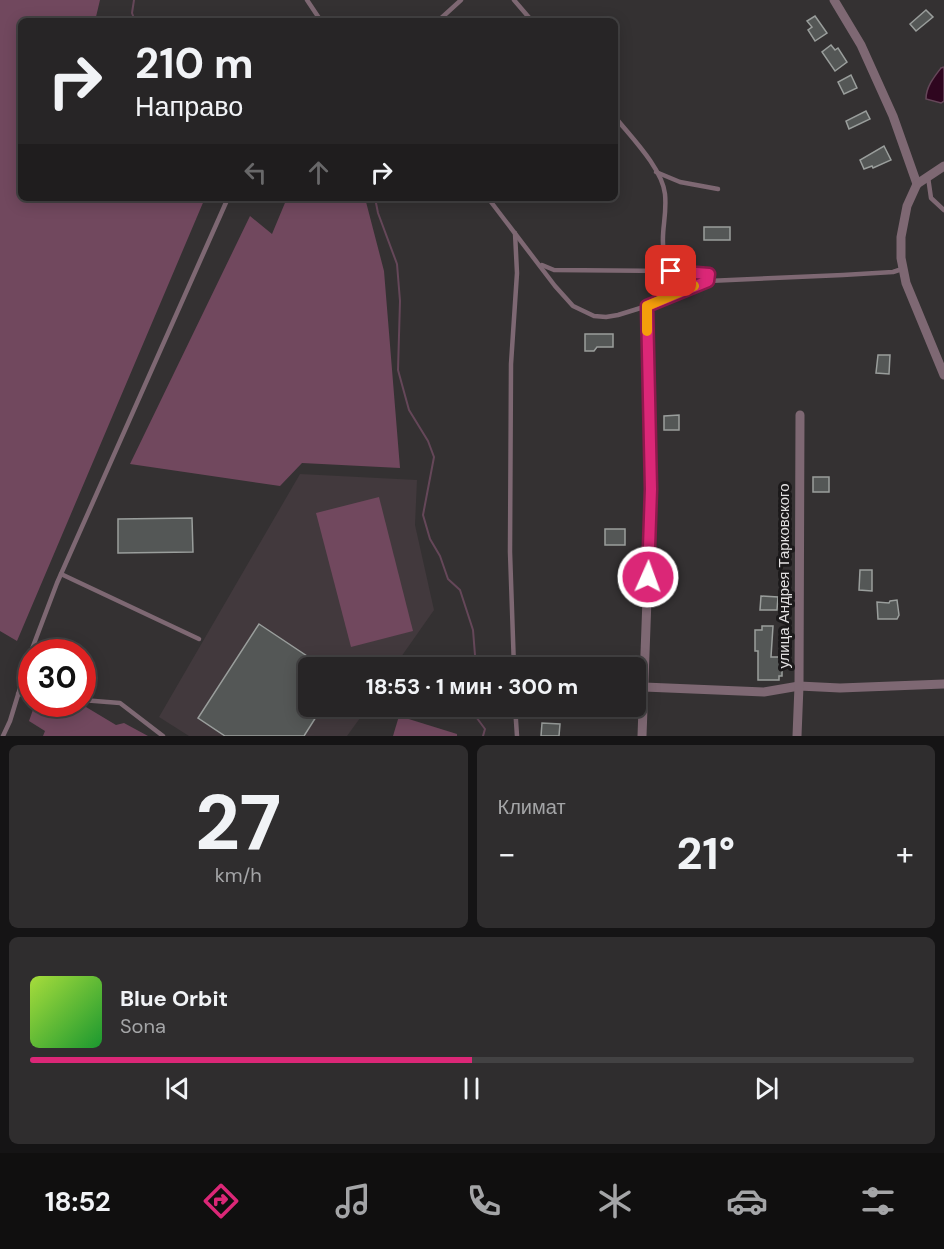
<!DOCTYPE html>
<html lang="ru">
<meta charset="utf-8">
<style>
:root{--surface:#272526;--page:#2f2d2e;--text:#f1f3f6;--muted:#a4a5a7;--line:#434243;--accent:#db2777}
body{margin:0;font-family:"DM Sans",sans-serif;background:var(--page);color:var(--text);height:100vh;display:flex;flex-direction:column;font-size:22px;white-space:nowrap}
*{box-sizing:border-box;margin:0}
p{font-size:20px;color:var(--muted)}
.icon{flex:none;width:33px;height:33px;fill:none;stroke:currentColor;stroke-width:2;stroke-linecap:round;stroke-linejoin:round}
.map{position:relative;height:736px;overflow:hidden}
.side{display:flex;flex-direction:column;gap:9px;padding:9px;background:#151415;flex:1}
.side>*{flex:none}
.guide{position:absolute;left:18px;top:18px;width:600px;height:183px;border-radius:9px;box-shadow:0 3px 15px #0003,0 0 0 2px var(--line);background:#272526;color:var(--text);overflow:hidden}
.speed{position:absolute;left:18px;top:639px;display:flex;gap:12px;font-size:30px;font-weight:700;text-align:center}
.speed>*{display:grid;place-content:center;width:78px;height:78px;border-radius:50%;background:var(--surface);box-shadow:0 3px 15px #0003,0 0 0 2px var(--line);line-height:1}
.speed .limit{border:9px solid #d22;background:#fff;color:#111}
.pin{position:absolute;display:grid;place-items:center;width:51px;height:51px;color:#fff;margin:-26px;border-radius:12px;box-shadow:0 3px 9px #0006}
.me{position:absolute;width:66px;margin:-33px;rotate:2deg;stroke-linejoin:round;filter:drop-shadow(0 0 4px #0008)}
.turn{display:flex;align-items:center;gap:21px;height:126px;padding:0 18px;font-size:27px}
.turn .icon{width:78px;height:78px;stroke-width:2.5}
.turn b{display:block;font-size:42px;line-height:51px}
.lanes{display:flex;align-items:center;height:57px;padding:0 18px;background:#0003;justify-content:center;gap:30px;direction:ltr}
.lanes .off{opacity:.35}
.big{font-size:45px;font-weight:700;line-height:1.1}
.side .tile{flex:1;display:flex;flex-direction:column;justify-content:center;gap:9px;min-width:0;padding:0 21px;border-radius:9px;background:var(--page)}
.side .dial{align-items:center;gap:0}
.dial b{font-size:78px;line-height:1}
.song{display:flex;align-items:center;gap:18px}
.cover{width:72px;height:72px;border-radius:9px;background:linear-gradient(135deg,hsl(80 70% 55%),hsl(130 70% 35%))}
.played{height:6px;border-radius:3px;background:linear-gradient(90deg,var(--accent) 50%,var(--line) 50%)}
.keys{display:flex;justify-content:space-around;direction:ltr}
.heat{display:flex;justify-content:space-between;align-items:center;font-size:33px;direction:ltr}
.side .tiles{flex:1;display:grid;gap:9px;grid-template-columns:1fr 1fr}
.tile:last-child{grid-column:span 2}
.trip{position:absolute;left:298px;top:657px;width:348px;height:60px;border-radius:9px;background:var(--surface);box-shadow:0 3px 15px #0003,0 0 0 2px var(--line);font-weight:700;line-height:60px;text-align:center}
.tabs{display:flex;height:96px;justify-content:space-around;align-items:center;background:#100f0f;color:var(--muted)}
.tabs .icon{width:42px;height:42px}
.tabs .selected{color:var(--accent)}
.tabs b{font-size:27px;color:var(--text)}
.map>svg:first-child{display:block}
</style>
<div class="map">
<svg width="944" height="736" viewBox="0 0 944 736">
<rect width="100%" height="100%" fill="#343132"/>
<!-- built -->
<path fill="#42393d" d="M300,474L417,480L415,525L434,610L394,667L309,668V706L368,707L347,736H189L159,717Z"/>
<!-- green -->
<g fill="#71485e">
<path d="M0,0H100L95,21H21V198H205L17,641L0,631Z"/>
<path d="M287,198H365L384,271L400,468L302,463L280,486L130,464L250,216L272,234Z"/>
<path d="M379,497L413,631L351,647L316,513Z"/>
<path d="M35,704H81L116,725L124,723L148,736H43L45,731L29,721Z"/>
<path d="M399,716L457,734V736H393Z"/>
</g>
<!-- water -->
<path fill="#2f061f" stroke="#654759" stroke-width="1.5" d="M944,67V101L941,103L926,99C926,87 934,77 941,68Z"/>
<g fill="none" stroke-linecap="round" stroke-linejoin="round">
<!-- stream -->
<g stroke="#654759" stroke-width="2">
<path d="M134,0L132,13L135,21"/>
<path d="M375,198L378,213L397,264L400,301L398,370L409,410L428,441L434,457L423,515L430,539L440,556L448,579L460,590L473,630L475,655L467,668"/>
<path d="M468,706L485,729L483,736"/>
</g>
</g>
<!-- building -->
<g fill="#545756" stroke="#9a9e9c" stroke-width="1.5">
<path d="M926,10L933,17L916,31L910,24Z"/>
<path d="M815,16L827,33L815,41L808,30L812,27L807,21Z"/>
<path d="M831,45L835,50L838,48L847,62L835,71L822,52Z"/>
<path d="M851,75L857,88L844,94L838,82Z"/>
<path d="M866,111L870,119L849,129L846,121Z"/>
<path d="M884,146L891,160L873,168L872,166L864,169L860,160Z"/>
<rect x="704" y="227" width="26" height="13"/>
<path d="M585,334H613V347H597L594,351H585Z"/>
<path d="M878,355H890L889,374L876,373Z"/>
<path d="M679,415V430H664V416Z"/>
<rect x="813" y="477" width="16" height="15"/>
<path d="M192,518L193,552L118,553V519Z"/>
<rect x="605" y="529" width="20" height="16"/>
<path d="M860,570H872V591L859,590Z"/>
<path d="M761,596L778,597L777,610H760Z"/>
<path d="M897,600L899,615L897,619H878L877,602L889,603L890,601Z"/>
<path d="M259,624L325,668H309V706H323L304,736H225L198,718Z"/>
<path d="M762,626H773L771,657H779V663H782V676H779V680H758V651H755V630H762Z"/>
<path d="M542,723L560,724L559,736H541Z"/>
</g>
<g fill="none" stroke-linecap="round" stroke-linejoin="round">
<!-- service -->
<g stroke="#7e6873" stroke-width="4.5">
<path d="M307,0L321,21"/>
<path d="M514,0L532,21"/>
<path d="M438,21L461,0"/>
<path d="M615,117C631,137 662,168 665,194C668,225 655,239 671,271L709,274L708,281"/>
<path d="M656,172L680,182L718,189"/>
<path d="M928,177L931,198L944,210"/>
<path d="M488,198L555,286L573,306L594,316L606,317L618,315L647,306L671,294L708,281L843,275L893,272L902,269"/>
<path d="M542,265L554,270L671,271"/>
<path d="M61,574L199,639"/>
<path d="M514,668L510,552L511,364L517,273L515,233"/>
<path d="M18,694L32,695"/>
<path d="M82,700L120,703L163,736"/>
<path d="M515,706L517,736"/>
<path d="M3,736L10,721L32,649L57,583L228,198"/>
</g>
<!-- minor -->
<g stroke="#7e6873" stroke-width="9">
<path d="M834,0L861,45L893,116L917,184"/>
<path d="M917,184L907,206L901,237V258L906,283L944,375"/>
<path d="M917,184L944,166"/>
<path d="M644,687L764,692L799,686L840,688L944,684"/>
<path d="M642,736L651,489L647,306"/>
<path d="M797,736L799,686L800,415"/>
</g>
</g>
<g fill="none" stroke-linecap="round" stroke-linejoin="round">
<defs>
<path id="route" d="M648,577L651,489L647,306L708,281L709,274L671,271"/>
</defs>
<!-- route casing -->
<use href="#route" stroke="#8e194d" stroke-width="15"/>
<!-- route -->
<use href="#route" stroke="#db2777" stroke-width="10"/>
<!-- slow -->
<path stroke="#f59e0b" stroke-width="10" d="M647,331V306L694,286"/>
</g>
<g text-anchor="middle" stroke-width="6" stroke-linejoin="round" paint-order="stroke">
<!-- street labels -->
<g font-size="15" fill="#e2e0e1" stroke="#1b191a">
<text transform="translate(784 576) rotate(-90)" y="5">улица Андрея Тарковского</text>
</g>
</g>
</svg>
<div class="speed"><div class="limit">30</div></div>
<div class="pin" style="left:671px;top:271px;background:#d93025"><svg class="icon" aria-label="arrive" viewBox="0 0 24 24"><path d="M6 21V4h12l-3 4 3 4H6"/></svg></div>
<svg class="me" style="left:648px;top:577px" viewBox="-20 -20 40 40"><circle r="17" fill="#db2777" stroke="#fff" stroke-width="3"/><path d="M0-11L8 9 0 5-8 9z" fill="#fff"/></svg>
<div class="trip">18:53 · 1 мин · 300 m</div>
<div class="guide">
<div class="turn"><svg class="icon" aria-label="right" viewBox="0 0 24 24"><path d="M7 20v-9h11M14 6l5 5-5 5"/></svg><div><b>210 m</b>Направо</div></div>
<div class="lanes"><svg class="icon off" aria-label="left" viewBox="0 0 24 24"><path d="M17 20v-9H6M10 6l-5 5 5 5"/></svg><svg class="icon off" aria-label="ahead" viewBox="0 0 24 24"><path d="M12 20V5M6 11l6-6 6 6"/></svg><svg class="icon" aria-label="right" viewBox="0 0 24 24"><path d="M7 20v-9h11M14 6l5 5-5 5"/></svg></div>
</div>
</div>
<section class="side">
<div class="tiles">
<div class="tile dial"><b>27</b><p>km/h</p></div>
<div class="tile"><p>Климат</p>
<div class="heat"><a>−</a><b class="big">21°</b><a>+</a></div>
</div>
<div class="tile">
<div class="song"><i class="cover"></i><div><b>Blue Orbit</b><p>Sona</p></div></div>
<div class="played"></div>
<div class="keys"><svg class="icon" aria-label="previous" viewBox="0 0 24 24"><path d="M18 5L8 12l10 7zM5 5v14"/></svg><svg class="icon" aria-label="pause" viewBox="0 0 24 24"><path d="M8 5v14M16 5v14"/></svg><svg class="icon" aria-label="next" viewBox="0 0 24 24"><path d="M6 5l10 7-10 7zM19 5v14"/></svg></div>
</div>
</div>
</section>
<nav class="tabs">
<b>18:52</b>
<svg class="icon selected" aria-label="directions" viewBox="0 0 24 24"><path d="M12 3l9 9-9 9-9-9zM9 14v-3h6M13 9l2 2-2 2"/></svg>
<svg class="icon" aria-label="music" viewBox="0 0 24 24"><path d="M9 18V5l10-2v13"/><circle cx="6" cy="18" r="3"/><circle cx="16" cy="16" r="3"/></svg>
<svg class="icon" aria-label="phone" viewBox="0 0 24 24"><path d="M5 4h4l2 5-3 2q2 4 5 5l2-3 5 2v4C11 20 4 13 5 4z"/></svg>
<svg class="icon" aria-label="climate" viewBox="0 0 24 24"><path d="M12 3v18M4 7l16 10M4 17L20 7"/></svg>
<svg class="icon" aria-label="car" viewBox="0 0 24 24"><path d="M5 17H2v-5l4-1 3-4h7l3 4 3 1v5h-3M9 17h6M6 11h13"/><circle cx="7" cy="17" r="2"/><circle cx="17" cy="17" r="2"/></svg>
<svg class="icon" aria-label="filters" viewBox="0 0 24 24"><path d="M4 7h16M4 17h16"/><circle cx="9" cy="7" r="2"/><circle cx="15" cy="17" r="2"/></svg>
</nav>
